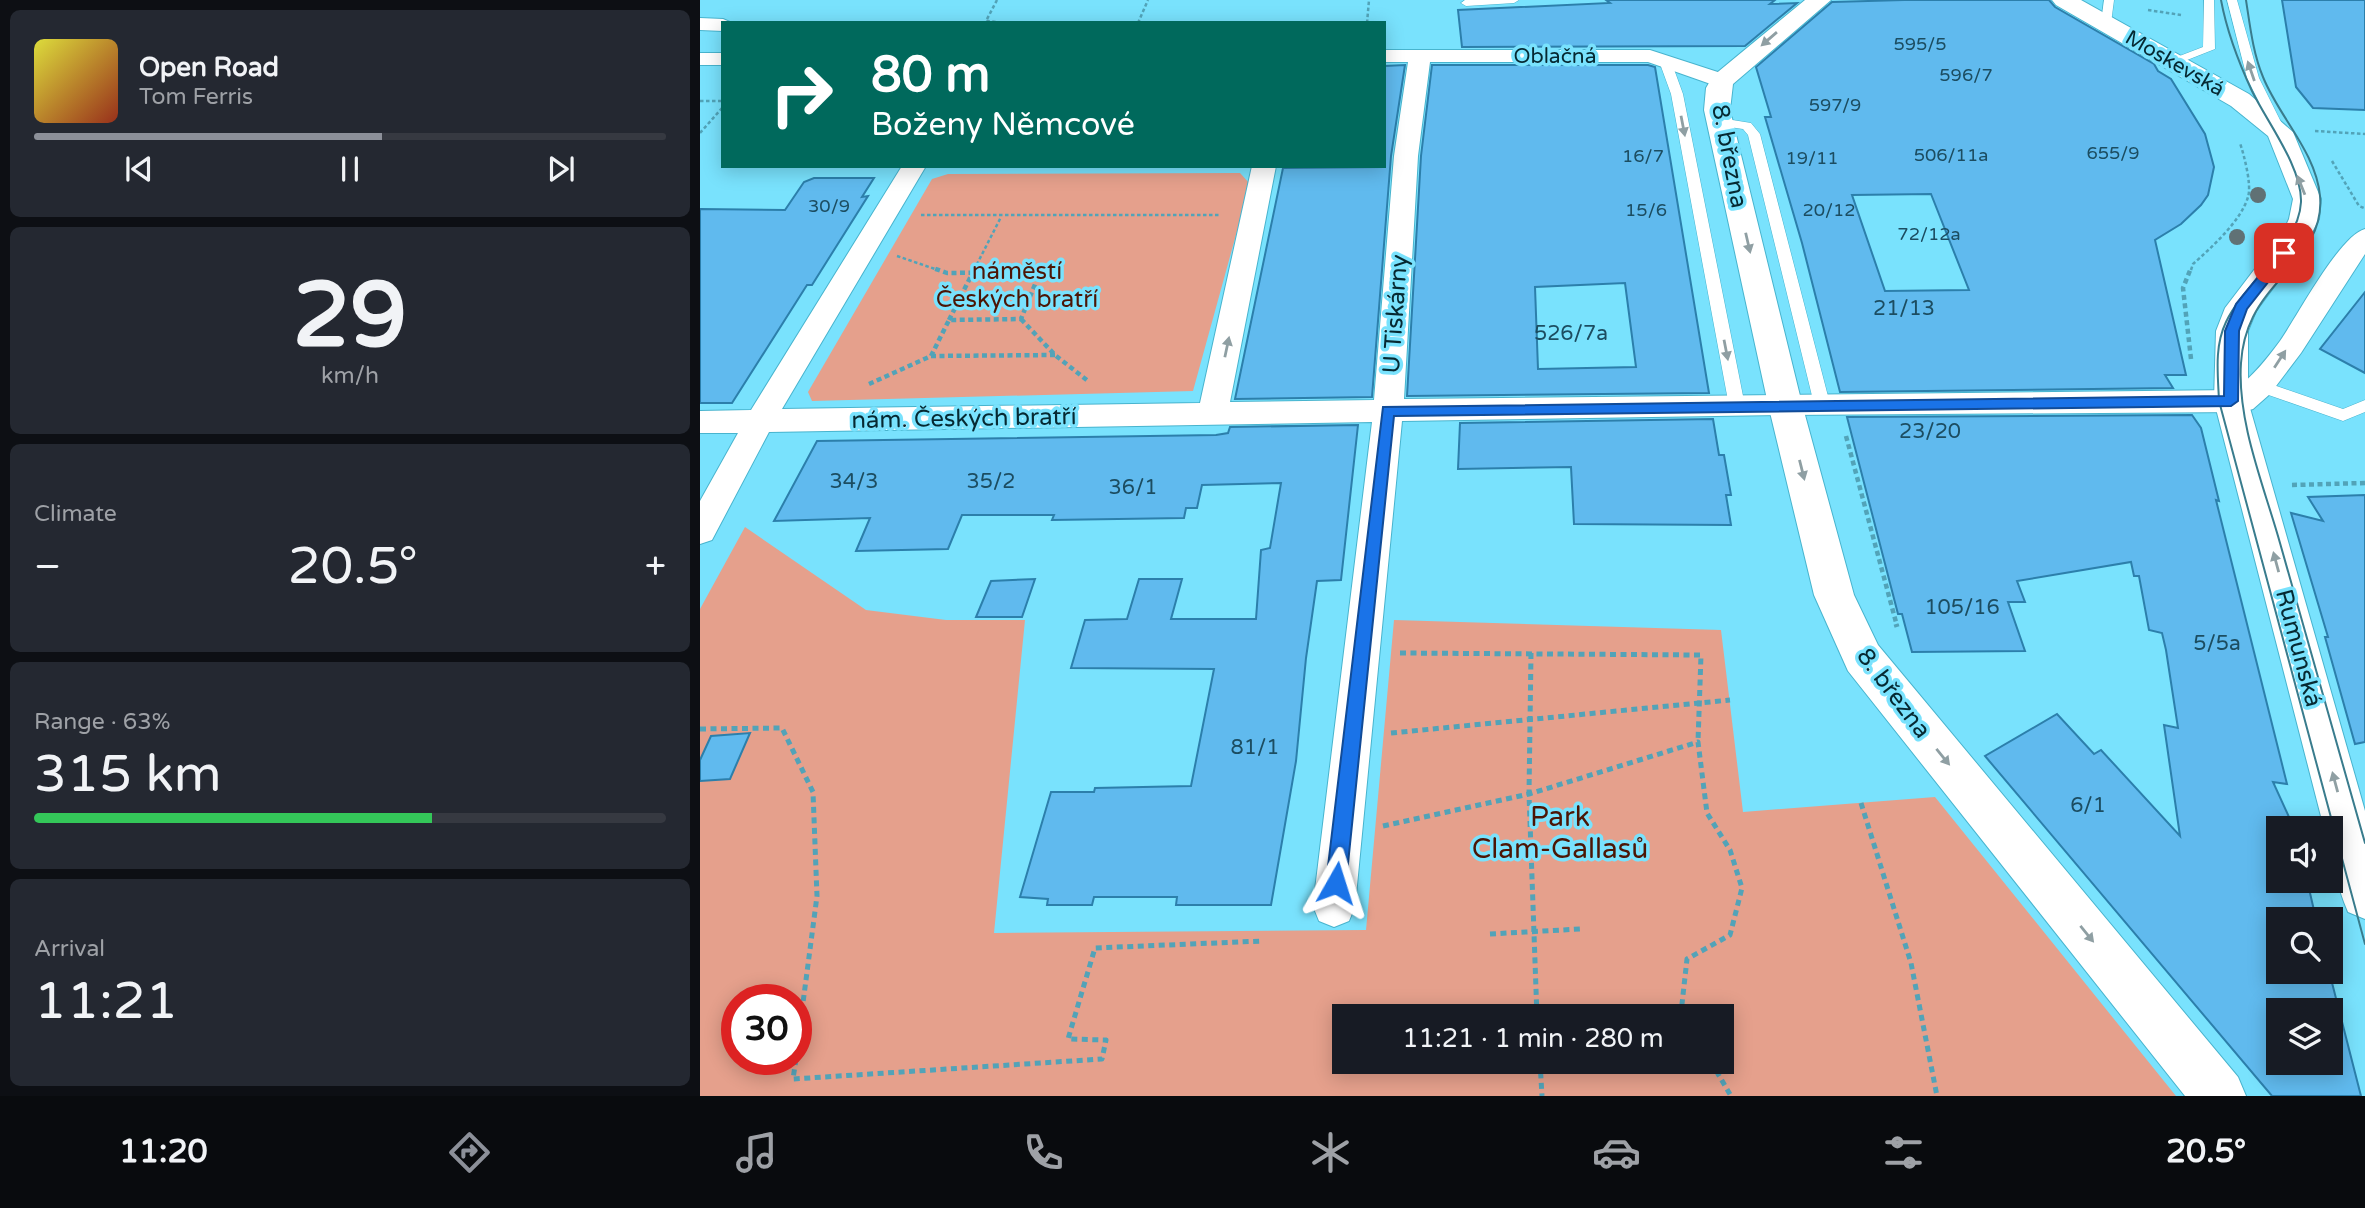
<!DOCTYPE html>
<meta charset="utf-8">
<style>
:root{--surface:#171b24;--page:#242831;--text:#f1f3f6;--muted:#9ea1a6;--line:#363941;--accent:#8c9099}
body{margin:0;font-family:"Varela Round",sans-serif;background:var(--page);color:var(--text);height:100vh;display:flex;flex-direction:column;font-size:26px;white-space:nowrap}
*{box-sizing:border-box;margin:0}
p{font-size:23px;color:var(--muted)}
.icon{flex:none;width:38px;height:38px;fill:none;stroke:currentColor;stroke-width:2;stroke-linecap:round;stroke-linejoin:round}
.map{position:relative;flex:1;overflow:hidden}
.side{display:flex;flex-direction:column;gap:10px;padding:10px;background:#0d0f14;width:700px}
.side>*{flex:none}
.hud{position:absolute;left:21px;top:21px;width:665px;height:147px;border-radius:0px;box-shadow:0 4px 18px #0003;background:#00695c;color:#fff;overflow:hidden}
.tools{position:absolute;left:1566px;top:816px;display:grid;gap:14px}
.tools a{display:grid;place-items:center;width:77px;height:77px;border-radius:0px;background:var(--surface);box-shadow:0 4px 18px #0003;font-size:35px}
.speed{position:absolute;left:21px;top:984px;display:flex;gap:14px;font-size:35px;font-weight:700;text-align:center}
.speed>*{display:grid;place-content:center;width:91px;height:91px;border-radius:50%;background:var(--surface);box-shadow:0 4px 18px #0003;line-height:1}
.speed .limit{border:10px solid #d22;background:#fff;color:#111}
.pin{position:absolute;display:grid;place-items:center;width:60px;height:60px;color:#fff;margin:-30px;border-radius:14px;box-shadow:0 4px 10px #0006}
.me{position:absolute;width:77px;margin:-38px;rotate:6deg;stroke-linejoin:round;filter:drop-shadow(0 0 5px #0008)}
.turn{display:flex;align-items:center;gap:24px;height:147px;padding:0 35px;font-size:32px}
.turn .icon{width:91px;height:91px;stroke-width:2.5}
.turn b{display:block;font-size:49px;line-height:60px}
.big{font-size:52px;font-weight:600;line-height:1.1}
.side .tile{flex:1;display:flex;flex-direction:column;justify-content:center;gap:10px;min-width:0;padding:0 24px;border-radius:10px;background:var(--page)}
.side .dial{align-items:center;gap:0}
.dial b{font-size:91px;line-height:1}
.song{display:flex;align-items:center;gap:21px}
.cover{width:84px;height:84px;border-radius:10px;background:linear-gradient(135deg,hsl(60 70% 55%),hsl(10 70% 35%))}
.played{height:7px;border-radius:4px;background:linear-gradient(90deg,var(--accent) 55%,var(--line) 55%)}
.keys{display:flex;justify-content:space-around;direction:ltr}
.heat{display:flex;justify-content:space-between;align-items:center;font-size:38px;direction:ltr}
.charge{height:10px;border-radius:5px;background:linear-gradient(90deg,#34c759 63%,var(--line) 0)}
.trip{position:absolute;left:632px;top:1004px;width:402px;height:70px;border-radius:0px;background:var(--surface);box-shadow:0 4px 18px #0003;font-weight:600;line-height:70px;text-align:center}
.menu{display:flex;height:112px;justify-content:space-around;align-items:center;background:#090b0e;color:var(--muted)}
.menu .icon{width:49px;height:49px}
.menu .selected{color:var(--accent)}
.menu b{font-size:32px;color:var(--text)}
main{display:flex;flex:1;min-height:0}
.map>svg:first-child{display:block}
</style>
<main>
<section class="side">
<div class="tile">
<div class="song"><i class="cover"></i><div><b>Open Road</b><p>Tom Ferris</p></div></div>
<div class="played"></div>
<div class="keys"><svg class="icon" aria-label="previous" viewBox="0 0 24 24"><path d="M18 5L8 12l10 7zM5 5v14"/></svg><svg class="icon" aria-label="pause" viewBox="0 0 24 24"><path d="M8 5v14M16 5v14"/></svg><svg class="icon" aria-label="next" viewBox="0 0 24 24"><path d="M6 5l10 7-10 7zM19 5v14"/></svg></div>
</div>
<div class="tile dial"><b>29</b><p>km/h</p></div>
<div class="tile"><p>Climate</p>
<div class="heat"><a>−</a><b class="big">20.5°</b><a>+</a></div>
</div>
<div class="tile"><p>Range · 63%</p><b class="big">315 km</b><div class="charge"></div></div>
<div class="tile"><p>Arrival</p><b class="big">11:21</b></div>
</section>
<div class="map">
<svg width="1665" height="1096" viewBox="0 0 1665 1096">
<rect width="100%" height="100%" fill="#79e2fd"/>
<!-- green -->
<g fill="#e5a08c" fill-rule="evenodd">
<path d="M540,173L550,184L493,391L112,401L108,392L232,179L248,174Z"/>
<path d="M45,527L166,610L246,620H325L294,933L666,930L694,620L1021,630L1043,812L1235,797L1476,1096H0V609ZM37,999H96V1059H37ZM644,1017H1022V1062H644Z"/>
</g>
<!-- building -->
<g fill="#60baee" stroke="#2c7fab" stroke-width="2" fill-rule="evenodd">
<path d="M906,0H1075L1070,4L1097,3L1045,46L762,47L758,10L910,3Z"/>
<path d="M1204,0H1349L1355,7L1454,64L1458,71L1471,79L1505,134L1514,167L1508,195L1501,205L1481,224L1455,240L1486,375H1465L1473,388L1140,392L1102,243L1065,117H1071L1056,67L1132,2ZM1231,194L1269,290L1185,291L1152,195Z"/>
<path d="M1582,0H1665V110L1613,108L1596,87Z"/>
<path d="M705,65L691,156L672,397L535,399L583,168L684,167V66Z"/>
<path d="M732,65H948L955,67L1009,393L707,396L721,156ZM925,283L936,367L838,369L835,287Z"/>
<path d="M114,178H174L162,197L168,196L112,285H107L32,403H0V209L85,210L104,182Z"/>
<path d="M1665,292V373L1620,349Z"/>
<path d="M1492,415L1501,428L1519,501L1516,500L1587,784L1573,782L1594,828H1578V880H1607L1616,919H1578V971H1629L1661,1096H1572L1285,756L1357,714L1394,754L1401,750L1480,836L1464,725L1478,728L1466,650L1462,633L1449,630L1439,576H1434L1431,562L1317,581L1325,602H1308L1325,651L1212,652L1202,614H1198L1147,417ZM1578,1010H1631V1062H1578Z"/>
<path d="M1013,419L1019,455H1024L1031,495H1026L1031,525L874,524L871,467L758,469L760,423Z"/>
<path d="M658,425L641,580L617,581L606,658L596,761L571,905H476L477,897H394L392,905H347L348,899L320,897L351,792H394L395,788L491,786L514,669L371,668L385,620L427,619L439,579H482L471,619H556L561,550L570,548L581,483L502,485L497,508H486L484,518L352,520L354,515H262L248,549L156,551L170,518L74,521L117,441L516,435L528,433L530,427Z"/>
<path d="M1665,495V742L1655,744L1625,637H1628L1591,513L1623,521L1608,497Z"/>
<path d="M335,579L322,617H276L291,581Z"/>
<path d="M50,733L30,779L0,781V760L11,736Z"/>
</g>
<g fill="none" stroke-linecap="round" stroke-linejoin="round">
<defs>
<g id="service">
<path d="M765,0H819L814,3L766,6L761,3Z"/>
<path d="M1404,0H1414L1411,23L1406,26L1401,23Z"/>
<path d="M1504,0H1514L1515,49L1477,64H1469V60L1503,47Z"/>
<path d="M1527,0H1537L1559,78L1586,132L1584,135L1574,132L1547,78Z"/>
<path d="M965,58L971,61L983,94L1045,406L1037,412L1029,406L971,94L959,61Z"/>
<path d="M1020,118L1051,123L1060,134L1130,404L1128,408H1116L1114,404L1048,135L1043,129L1016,125L1014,122Z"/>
<path d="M1562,381L1643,409L1665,400V412L1643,421L1557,391L1554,387Z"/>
</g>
<g id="minor">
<path d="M0,18L23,19L32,23H23V31L0,30Z"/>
<path d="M684,50H950L1030,76L1033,81L1030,86L1022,88L948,62H730L718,156L704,399L1535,390C1553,376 1566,360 1580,341C1597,317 1639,236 1665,229V254L1601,353L1570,394L1553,409L1542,412L1085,415L702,421L655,906L649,921L634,927L619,921L613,906L672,422L69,432L12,540L0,544V501L38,433H0V411L51,410L202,166H226L82,409L500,403L552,166H576L530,402L674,400L694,156L708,62H684Z"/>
<rect x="0" y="53" width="23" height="12"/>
</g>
<g id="tertiary">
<path d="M1105,0H1131L1033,84L1030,110L1102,404L1154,595L1178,645L1538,1077L1546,1096H1485L1148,671L1114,595L1068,404L1004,110L1006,88L1013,76Z"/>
<path d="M1352,0H1381L1549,94L1593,132L1621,199L1619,219L1607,242L1556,311L1548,331V401L1665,811V919L1648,912C1636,884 1631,858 1631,828H1624L1514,401L1516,331L1525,308L1583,232L1589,219L1593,199L1568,136L1531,106L1356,5Z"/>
</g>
</defs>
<!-- service casing -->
<use href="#service" stroke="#48b4ce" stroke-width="1"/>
<!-- minor casing -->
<use href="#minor" stroke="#48b4ce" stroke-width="2"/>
<!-- tertiary casing -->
<use href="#tertiary" stroke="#48b4ce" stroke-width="2"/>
<!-- path-far2 -->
<g stroke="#52a3b8" stroke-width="2.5" stroke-dasharray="3.5 2.5" stroke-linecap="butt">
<path d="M297,0L286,21L307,23"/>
<path d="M1448,10L1481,15"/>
<path d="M438,23L448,0"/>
<path d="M667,23L669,0"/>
<path d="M0,101H23"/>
<path d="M1615,131L1665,134"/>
<path d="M0,133L23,107"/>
<path d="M1632,161L1659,206L1664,208"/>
<path d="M221,215H520"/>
<path d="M197,256L238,270"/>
<path d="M274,270L301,217"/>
<path d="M1491,270L1493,264C1511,248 1541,221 1548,197C1552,185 1544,155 1540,143"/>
</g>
<!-- path-far1 -->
<g stroke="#52a3b8" stroke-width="4.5" stroke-dasharray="5 3.5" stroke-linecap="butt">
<path d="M321,319L355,355L388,381"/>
<path d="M249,320L275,268"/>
<path d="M231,356L355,355"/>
<path d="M1491,359L1483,288L1491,268"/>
<path d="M169,384L231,356L249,320L321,319L340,272L247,273L233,268"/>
<path d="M1146,436L1197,626"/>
<path d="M1592,485L1665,483"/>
</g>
<!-- path -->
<g stroke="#52a3b8" stroke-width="5" stroke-dasharray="6 4.5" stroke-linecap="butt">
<path d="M1196,624L1197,627"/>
<path d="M700,653L1001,655L998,742"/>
<path d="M831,653L829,794L837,1017"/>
<path d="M0,729L82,728L113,792L117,896L96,1056"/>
<path d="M691,733L1030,700"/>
<path d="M1161,803L1211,963L1237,1096"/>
<path d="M683,826L829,794L998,742L1007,813L1030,850L1042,888L1030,935L987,959L982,1004L986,1017"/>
<path d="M790,934L880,929"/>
<path d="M96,1059L93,1079L402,1059L406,1040L368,1039L395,948L563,941"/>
<path d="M840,1062L842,1096"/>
<path d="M1011,1062L1031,1096"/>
</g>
<!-- service -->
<use href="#service" fill="#fff" fill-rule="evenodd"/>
<!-- minor -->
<use href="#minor" fill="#fff" fill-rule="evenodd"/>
<!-- tertiary -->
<use href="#tertiary" fill="#fff" fill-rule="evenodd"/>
<!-- tram -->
<g stroke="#397c8d" stroke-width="2">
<path d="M1521,0C1527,32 1538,61 1552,91C1567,122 1602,167 1601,202C1599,246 1545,282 1526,322C1514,347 1518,375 1519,401L1665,944"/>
<path d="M1546,0C1550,26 1553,53 1563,77C1579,117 1616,152 1620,196C1625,249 1574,274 1553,317C1546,331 1542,347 1541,363C1537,422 1564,486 1580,543C1608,643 1637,743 1665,843"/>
</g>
</g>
<!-- trees -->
<g fill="#607175">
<circle cx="1558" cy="195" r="8"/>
<circle cx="1537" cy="237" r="8"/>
</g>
<!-- one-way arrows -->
<defs><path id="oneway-solid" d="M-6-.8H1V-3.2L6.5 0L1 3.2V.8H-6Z" transform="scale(1.75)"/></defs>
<g fill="#8f9fa3">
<use href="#oneway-solid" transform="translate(1069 39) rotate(139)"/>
<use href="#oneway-solid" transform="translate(1551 71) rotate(-109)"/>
<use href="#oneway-solid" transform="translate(983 126) rotate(79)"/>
<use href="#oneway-solid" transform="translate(1601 185) rotate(-112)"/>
<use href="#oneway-solid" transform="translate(1048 243) rotate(77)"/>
<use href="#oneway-solid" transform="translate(527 347) rotate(-78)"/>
<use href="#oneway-solid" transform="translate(1026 350) rotate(79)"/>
<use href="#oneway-solid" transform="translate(1580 359) rotate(-57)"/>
<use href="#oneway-solid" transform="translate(1102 470) rotate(76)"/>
<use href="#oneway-solid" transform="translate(1576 562) rotate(-105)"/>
<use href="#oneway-solid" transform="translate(1243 757) rotate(51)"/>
<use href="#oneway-solid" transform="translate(1635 782) rotate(-105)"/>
<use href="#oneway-solid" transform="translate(1387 934) rotate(51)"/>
</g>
<!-- route -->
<path fill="#1a73e8" stroke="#114b97" stroke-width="2" d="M1584,249L1591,253L1547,309L1539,331L1538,401L1531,406L694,416L646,883L643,890L636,892L629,890L626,883L683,407L1524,396L1525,331L1536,304L1580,250Z"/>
<g text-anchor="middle" stroke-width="7" stroke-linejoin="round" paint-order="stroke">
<!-- far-number labels -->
<g font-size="18" fill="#1c4d61">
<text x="1220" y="50">595/5</text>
<text x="1266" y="81">596/7</text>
<text x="1135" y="111">597/9</text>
<text x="1413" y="159">655/9</text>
<text x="1251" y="161">506/11a</text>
<text x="943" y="162">16/7</text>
<text x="1112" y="164">19/11</text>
<text x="129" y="212">30/9</text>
<text x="946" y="216">15/6</text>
<text x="1129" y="216">20/12</text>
<text x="1229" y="240">72/12a</text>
</g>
<!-- far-street labels -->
<g font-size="21" fill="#062932" stroke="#79e2fd">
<text x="855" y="63">Oblačná</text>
<text transform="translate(1475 63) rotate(30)" y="7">Moskevská</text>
</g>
<!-- number labels -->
<g font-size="21" fill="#1c4d61">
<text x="1204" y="315">21/13</text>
<text x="871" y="340">526/7a</text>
<text x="1230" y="438">23/20</text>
<text x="154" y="488">34/3</text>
<text x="291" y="488">35/2</text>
<text x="433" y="494">36/1</text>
<text x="1262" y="614">105/16</text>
<text x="1517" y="650">5/5a</text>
<text x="555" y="754">81/1</text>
<text x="1388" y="812">6/1</text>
</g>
<!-- street labels -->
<g font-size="24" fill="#062932" stroke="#79e2fd">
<text transform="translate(1030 156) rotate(79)" y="8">8. března</text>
<text transform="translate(695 314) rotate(-86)" y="8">U Tiskárny</text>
<text transform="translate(264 418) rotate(-1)" y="8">nám. Českých bratří</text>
<text transform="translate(1599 648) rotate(75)" y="8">Rumunská</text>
<text transform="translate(1194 693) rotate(53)" y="8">8. března</text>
</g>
<!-- park labels -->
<g font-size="24" fill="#4c1505" stroke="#79e2fd">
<text x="317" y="279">náměstí<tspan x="317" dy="28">Českých bratří</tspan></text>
</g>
<!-- near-park labels -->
<g font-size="28" fill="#4c1505" stroke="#79e2fd">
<text x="860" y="826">Park<tspan x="860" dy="32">Clam-Gallasů</tspan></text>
</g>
</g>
</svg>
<div class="tools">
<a><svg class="icon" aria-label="sound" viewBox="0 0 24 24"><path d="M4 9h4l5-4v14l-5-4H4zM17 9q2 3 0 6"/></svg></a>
<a><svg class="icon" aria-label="search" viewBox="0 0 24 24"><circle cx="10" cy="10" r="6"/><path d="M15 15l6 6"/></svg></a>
<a><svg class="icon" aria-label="layers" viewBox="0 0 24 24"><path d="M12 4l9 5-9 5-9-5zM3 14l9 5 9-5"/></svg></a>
</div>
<div class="speed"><div class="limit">30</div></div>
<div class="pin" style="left:1584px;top:253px;background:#d93025"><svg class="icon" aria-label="arrive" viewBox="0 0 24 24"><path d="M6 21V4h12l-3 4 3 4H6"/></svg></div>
<svg class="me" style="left:636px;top:883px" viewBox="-20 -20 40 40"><path d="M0-17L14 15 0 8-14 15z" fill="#1a73e8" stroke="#fff" stroke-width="4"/></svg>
<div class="trip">11:21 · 1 min · 280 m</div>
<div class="hud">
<div class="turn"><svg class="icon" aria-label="right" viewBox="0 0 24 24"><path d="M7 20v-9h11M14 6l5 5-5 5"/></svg><div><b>80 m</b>Boženy Němcové</div></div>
</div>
</div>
</main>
<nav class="menu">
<b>11:20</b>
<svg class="icon selected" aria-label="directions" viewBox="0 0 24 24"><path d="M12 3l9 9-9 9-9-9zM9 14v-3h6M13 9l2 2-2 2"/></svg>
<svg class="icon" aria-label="music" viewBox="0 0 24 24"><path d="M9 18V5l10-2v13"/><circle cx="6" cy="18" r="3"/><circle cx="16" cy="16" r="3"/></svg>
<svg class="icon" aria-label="phone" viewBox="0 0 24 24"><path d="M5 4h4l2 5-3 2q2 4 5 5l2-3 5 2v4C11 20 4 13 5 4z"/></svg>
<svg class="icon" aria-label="climate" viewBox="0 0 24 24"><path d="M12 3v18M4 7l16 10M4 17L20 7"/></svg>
<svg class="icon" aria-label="car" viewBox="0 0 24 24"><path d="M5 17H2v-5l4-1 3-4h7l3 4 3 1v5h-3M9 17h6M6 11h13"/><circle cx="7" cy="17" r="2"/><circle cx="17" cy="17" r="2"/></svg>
<svg class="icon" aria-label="filters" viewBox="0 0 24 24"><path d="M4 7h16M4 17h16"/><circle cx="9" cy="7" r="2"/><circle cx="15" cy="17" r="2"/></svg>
<b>20.5°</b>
</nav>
